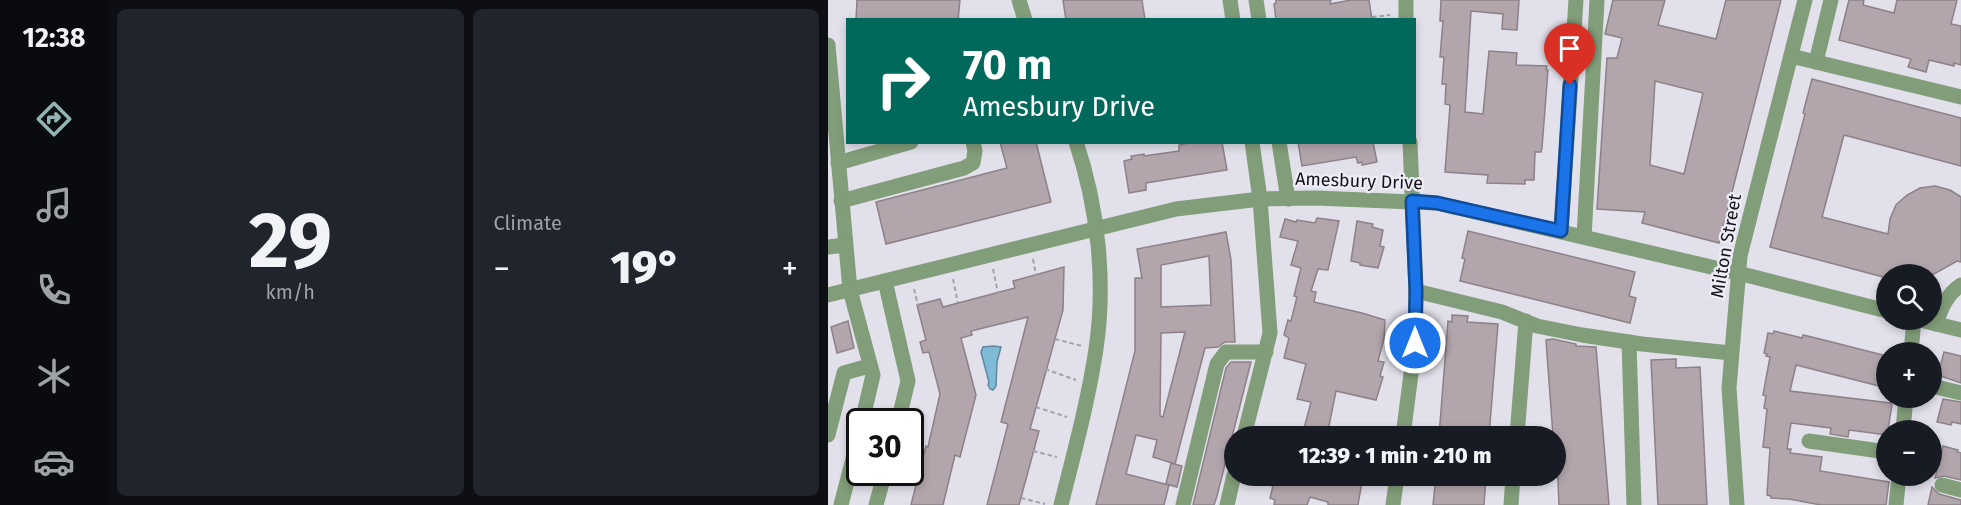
<!DOCTYPE html>
<meta charset="utf-8">
<style>
:root{--surface:#171b24;--page:#20242c;--text:#f1f3f6;--muted:#9ea1a6;--accent:#92b4b2}
body{margin:0;font-family:"Fira Sans",sans-serif;background:var(--page);color:var(--text);height:100vh;display:flex;flex-direction:column;font-size:22px;white-space:nowrap}
*{box-sizing:border-box;margin:0}
p{font-size:20px;color:var(--muted)}
.icon{flex:none;width:33px;height:33px;fill:none;stroke:currentColor;stroke-width:2;stroke-linecap:round;stroke-linejoin:round}
.map{position:relative;flex:1;overflow:hidden}
.panel{display:flex;flex-direction:column;gap:9px;padding:9px;background:#0d0f14;width:720px}
.panel>*{flex:none}
.guide{position:absolute;left:18px;top:18px;width:570px;height:126px;border-radius:0px;box-shadow:0 3px 9px #0003;background:#00695c;color:#fff;overflow:hidden}
.fabs{position:absolute;left:1048px;top:264px;display:grid;gap:12px}
.fabs a{display:grid;place-items:center;width:66px;height:66px;border-radius:50%;background:var(--surface);box-shadow:0 3px 9px #0003;font-size:30px}
.speed{position:absolute;left:18px;top:408px;display:flex;gap:12px;font-size:30px;font-weight:700;text-align:center}
.speed>*{display:grid;place-content:center;width:78px;height:78px;border-radius:50%;background:var(--surface);box-shadow:0 3px 9px #0003;line-height:1}
.speed .limit{border:3px solid #111;border-radius:9px;background:#fff;color:#111}
.pin{position:absolute;display:grid;place-items:center;width:51px;height:51px;color:#fff;margin:-62px -26px;border-radius:50% 50% 50% 0;rotate:-45deg;box-shadow:0 0 6px #0007}
.pin .icon{rotate:45deg}
.me{position:absolute;width:66px;margin:-33px;rotate:0deg;stroke-linejoin:round;filter:drop-shadow(0 0 4px #0008)}
.turn{display:flex;align-items:center;gap:21px;height:126px;padding:0 18px;font-size:27px}
.turn .icon{width:78px;height:78px;stroke-width:2.5}
.turn b{display:block;font-size:42px;line-height:51px}
.big{font-size:45px;font-weight:800;line-height:1.1}
.panel .card{flex:1;display:flex;flex-direction:column;justify-content:center;gap:9px;min-width:0;padding:0 21px;border-radius:9px;background:var(--page)}
.panel .dial{align-items:center;gap:0}
.dial b{font-size:78px;line-height:1}
.heat{display:flex;justify-content:space-between;align-items:center;font-size:33px;direction:ltr}
.panel .tiles{flex:1;display:grid;gap:9px;grid-template-columns:repeat(2,1fr)}
.trip{position:absolute;left:396px;top:426px;width:342px;height:60px;border-radius:30px;background:var(--surface);box-shadow:0 3px 9px #0003;font-weight:800;line-height:60px;text-align:center}
main{display:flex;flex:1;min-height:0}
.tab-bar{display:flex;flex-direction:column;width:108px;justify-content:space-around;align-items:center;background:#090b0e;color:var(--muted)}
.tab-bar .icon{width:42px;height:42px}
.tab-bar .selected{color:var(--accent)}
.tab-bar b{font-size:27px;color:var(--text)}
.map>svg:first-child{display:block}
</style>
<main>
<nav class="tab-bar">
<b>12:38</b>
<svg class="icon selected" aria-label="directions" viewBox="0 0 24 24"><path d="M12 3l9 9-9 9-9-9zM9 14v-3h6M13 9l2 2-2 2"/></svg>
<svg class="icon" aria-label="music" viewBox="0 0 24 24"><path d="M9 18V5l10-2v13"/><circle cx="6" cy="18" r="3"/><circle cx="16" cy="16" r="3"/></svg>
<svg class="icon" aria-label="phone" viewBox="0 0 24 24"><path d="M5 4h4l2 5-3 2q2 4 5 5l2-3 5 2v4C11 20 4 13 5 4z"/></svg>
<svg class="icon" aria-label="climate" viewBox="0 0 24 24"><path d="M12 3v18M4 7l16 10M4 17L20 7"/></svg>
<svg class="icon" aria-label="car" viewBox="0 0 24 24"><path d="M5 17H2v-5l4-1 3-4h7l3 4 3 1v5h-3M9 17h6M6 11h13"/><circle cx="7" cy="17" r="2"/><circle cx="17" cy="17" r="2"/></svg>
</nav>
<section class="panel">
<div class="tiles">
<div class="card dial"><b>29</b><p>km/h</p></div>
<div class="card"><p>Climate</p>
<div class="heat"><a>−</a><b class="big">19°</b><a>+</a></div>
</div>
</div>
</section>
<div class="map">
<svg width="1133" height="505" viewBox="0 0 1133 505">
<rect width="100%" height="100%" fill="#e1e0eb"/>
<!-- water -->
<path fill="#7fbad7" stroke="#60889e" stroke-width="1.5" d="M165,346L173,347L169,362L168,386L165,390L162,389L160,385L161,382L153,352L155,347Z"/>
<!-- building -->
<g fill="#b2a6ac" stroke="#8c8186" stroke-width="1.5" fill-rule="evenodd">
<path d="M29,0H132L130,20H28Z"/>
<path d="M235,0H314L317,20H238Z"/>
<path d="M448,0H503L502,4L523,0H541L544,20H448L446,4L448,3Z"/>
<path d="M613,0H691L689,30L674,29L675,14L643,11L637,112L655,114L661,51L689,53L688,65L719,66L718,70H720L714,148L713,152H707L706,180H697V184L659,183L660,175L617,172L622,105L617,104L618,84H614L616,57H612L615,21H612Z"/>
<path d="M785,0H837L830,25L888,39L898,0H953L891,243L814,223L817,212L769,209L779,58H789L794,38L777,34ZM827,81L875,93L856,174L822,165Z"/>
<path d="M1021,0H1036L1035,5L1066,13L1069,0H1129L1123,24L1133,26V65L1126,63V66L1101,60L1098,72L1080,67L1083,59L1011,40Z"/>
<path d="M984,79L1133,118V166L1016,135L994,217L1060,234L1062,219L1068,205L1079,195L1092,188L1107,186L1122,190L1133,197V262L1129,261L1106,274H1059V278L942,247L977,114L975,113Z"/>
<path d="M172,142H208L223,202L58,244L48,202L179,168Z"/>
<path d="M365,142H394L399,170L318,183V190L301,193L296,161L304,159L303,156L316,154V156L351,151V145Z"/>
<path d="M470,142H545L549,162L534,165V162L530,163L528,157L474,166Z"/>
<path d="M489,218L511,221L500,270L490,269L483,291L488,292L486,302L534,313L557,320L556,339L550,361L556,362L552,376L555,377L548,400L508,391L499,436H474L483,402L469,399L478,364L456,358L461,338L456,335L460,320L463,321L469,297L466,296L473,268L463,265L470,241L452,237L457,219L468,222L469,220L487,223Z"/>
<path d="M529,221L545,224L544,227L555,230L552,246L556,247L550,268L532,265V263L523,261Z"/>
<path d="M640,231L807,272L801,296L808,298L802,323L632,281L637,259L634,258Z"/>
<path d="M398,232L403,260L407,342H397L390,347L377,348L347,464L325,457L329,440L308,435L298,474L341,485L336,505H268L307,351V278H314L309,249ZM381,256L383,305L333,307V265ZM357,332L335,417L332,416L333,333Z"/>
<path d="M236,267L235,310L202,429L211,431L191,505H159L180,424L173,422L200,317L143,331L144,335L133,338L148,395L132,457L127,455L115,505H83L91,473L87,472L91,457L95,458L98,446L100,447L112,394L101,352L95,353L92,342L98,340L89,305L112,299L115,307L187,288L185,281Z"/>
<path d="M624,315L640,316L639,322L670,324L661,436H611L620,321L624,322Z"/>
<path d="M20,321L26,348L9,353L3,327Z"/>
<path d="M946,331L974,338L975,335L996,340L1059,356V388L968,365L962,391L1063,403L1064,405L1059,435L1021,430L1020,437L1002,434L1003,428L963,423L959,449H963L962,453L994,457L992,471L1061,482L1058,505H993L961,499L943,498V496L939,495L942,448L935,447L939,409L936,408L938,396L935,395L942,357L938,356L939,354L936,353L940,333L945,334Z"/>
<path d="M725,339L748,344V346L768,347L781,505H731L728,436H725L718,340Z"/>
<path d="M1116,352L1133,356V383L1110,375Z"/>
<path d="M848,359V368L872,367L879,505H830L823,360Z"/>
<path d="M403,362H423L389,496L386,505H365L398,368Z"/>
<path d="M1115,399L1133,402V424L1124,422L1123,425L1109,422Z"/>
<path d="M1115,446L1130,450L1129,452L1133,453V480L1116,476L1107,478Z"/>
<path d="M343,463L354,466L349,487L338,484Z"/>
<path d="M419,476H535L530,505H500V502L482,497L479,505H446L447,500L442,498L445,486L419,479Z"/>
<path d="M608,476H658L656,505H605Z"/>
<path d="M1104,487L1111,494L1133,500V505H1100Z"/>
</g>
<g fill="none" stroke-linecap="round" stroke-linejoin="round">
<!-- path -->
<g stroke="#a2a1aa" stroke-width="2" stroke-dasharray="4.5 3" stroke-linecap="butt">
<path d="M544,17L562,15"/>
<path d="M205,259L208,275"/>
<path d="M165,269L170,293"/>
<path d="M125,279L130,303"/>
<path d="M86,289L90,305"/>
<path d="M227,339L254,346"/>
<path d="M217,369L248,380"/>
<path d="M208,407L239,417"/>
<path d="M205,451L229,457"/>
<path d="M193,498L217,504"/>
</g>
<!-- minor -->
<g stroke="#819d79" stroke-width="15">
<path d="M191,0L197,20"/>
<path d="M402,0L405,20"/>
<path d="M428,0L431,20"/>
<path d="M578,20V0"/>
<path d="M0,45L22,290L45,375L34,422"/>
<path d="M963,56L1133,97"/>
<path d="M988,62L1003,0"/>
<path d="M451,142L460,199"/>
<path d="M10,163L83,142"/>
<path d="M13,201L136,168L145,163L147,151L145,142"/>
<path d="M733,231L748,0"/>
<path d="M756,237L769,0"/>
<path d="M0,247L17,245"/>
<path d="M57,281L80,381L70,422"/>
<path d="M588,291L674,312L709,326L754,335L814,344L903,353"/>
<path d="M0,295L348,209L432,199L488,198L609,203L926,277L1059,311"/>
<path d="M1092,320L1133,330"/>
<path d="M1108,324C1113,308 1119,294 1133,285"/>
<path d="M801,342L806,505"/>
<path d="M1083,352L1086,320"/>
<path d="M1104,386L1133,393"/>
<path d="M1075,430L1078,398"/>
<path d="M0,435L16,373L41,366"/>
<path d="M416,436L442,333L432,199L424,142"/>
<path d="M575,436L587,343L588,291L582,142"/>
<path d="M689,436L698,321"/>
<path d="M981,441L1059,452"/>
<path d="M1114,485L1133,490"/>
<path d="M13,505L32,432"/>
<path d="M48,505L57,472"/>
<path d="M233,505C246,453 260,402 268,349C278,282 270,207 248,142"/>
<path d="M355,505L389,364L398,352H438"/>
<path d="M399,505L406,475"/>
<path d="M565,505L569,476"/>
<path d="M683,505L685,476"/>
<path d="M909,505L901,388L912,256L977,0"/>
<path d="M1068,505L1071,476"/>
</g>
</g>
<g fill="none" stroke-linecap="round" stroke-linejoin="round">
<defs>
<path id="route" d="M587,343L588,291L584,201L609,203L733,231L742,85"/>
</defs>
<!-- route casing -->
<use href="#route" stroke="#114b97" stroke-width="15"/>
<!-- route -->
<use href="#route" stroke="#1a73e8" stroke-width="10"/>
</g>
<g text-anchor="middle" stroke-width="4.5" stroke-linejoin="round" paint-order="stroke">
<!-- street labels -->
<g font-size="18" fill="#161519" stroke="#eeedf9">
<text transform="translate(531 181) rotate(2)" y="6">Amesbury Drive</text>
<text transform="translate(898 246) rotate(-80)" y="6">Milton Street</text>
</g>
</g>
</svg>
<div class="fabs">
<a><svg class="icon" aria-label="search" viewBox="0 0 24 24"><circle cx="10" cy="10" r="6"/><path d="M15 15l6 6"/></svg></a>
<a>+</a>
<a>−</a>
</div>
<div class="speed"><div class="limit">30</div></div>
<div class="pin" style="left:742px;top:85px;background:#d93025"><svg class="icon" aria-label="arrive" viewBox="0 0 24 24"><path d="M6 21V4h12l-3 4 3 4H6"/></svg></div>
<svg class="me" style="left:587px;top:343px" viewBox="-20 -20 40 40"><circle r="17" fill="#1a73e8" stroke="#fff" stroke-width="3"/><path d="M0-11L8 9 0 5-8 9z" fill="#fff"/></svg>
<div class="trip">12:39 · 1 min · 210 m</div>
<div class="guide">
<div class="turn"><svg class="icon" aria-label="right" viewBox="0 0 24 24"><path d="M7 20v-9h11M14 6l5 5-5 5"/></svg><div><b>70 m</b>Amesbury Drive</div></div>
</div>
</div>
</main>
